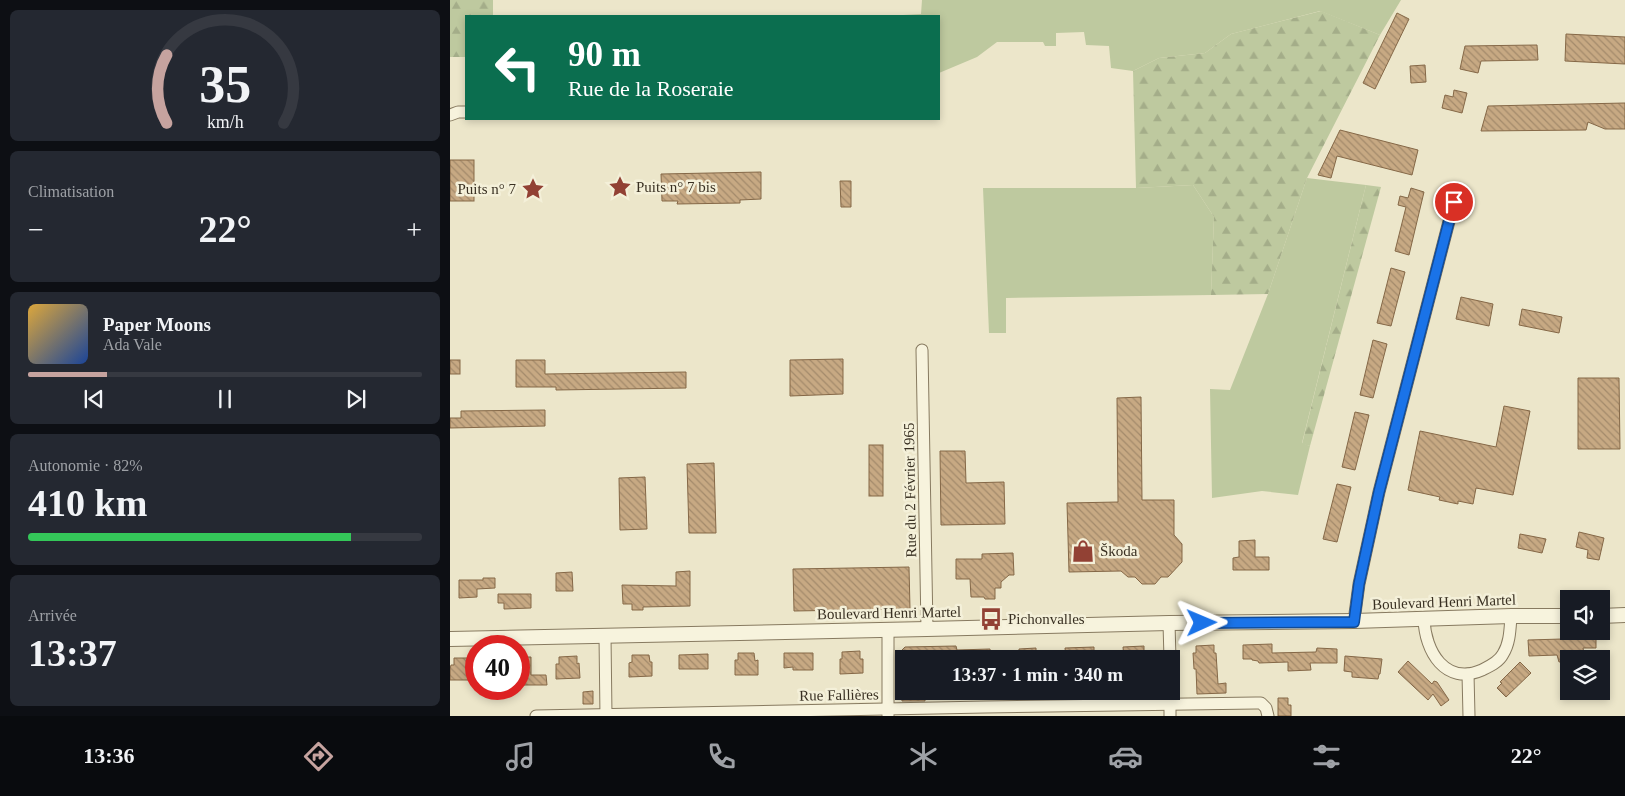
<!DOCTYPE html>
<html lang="fr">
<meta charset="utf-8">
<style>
:root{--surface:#171b24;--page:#242831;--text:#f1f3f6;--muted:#9ea1a6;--line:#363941;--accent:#c6a39f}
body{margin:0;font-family:"Times New Roman",serif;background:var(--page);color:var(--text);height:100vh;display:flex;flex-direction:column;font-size:19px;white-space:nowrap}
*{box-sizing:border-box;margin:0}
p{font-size:16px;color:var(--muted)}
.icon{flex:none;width:28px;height:28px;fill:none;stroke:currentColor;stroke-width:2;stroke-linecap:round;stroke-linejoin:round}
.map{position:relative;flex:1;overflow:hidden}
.panel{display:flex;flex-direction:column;gap:10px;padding:10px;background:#0d0f14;width:450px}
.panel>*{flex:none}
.guide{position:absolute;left:15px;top:15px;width:475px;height:105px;border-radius:0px;box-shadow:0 2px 8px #0003;background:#0b6e4f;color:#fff;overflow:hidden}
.controls{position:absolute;left:1110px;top:590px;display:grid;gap:10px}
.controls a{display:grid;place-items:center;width:50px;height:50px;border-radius:0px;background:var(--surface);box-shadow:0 2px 8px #0003;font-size:25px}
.speed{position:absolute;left:15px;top:635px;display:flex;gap:10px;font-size:25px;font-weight:700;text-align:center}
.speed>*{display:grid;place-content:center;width:65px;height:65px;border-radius:50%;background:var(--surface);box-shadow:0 2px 8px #0003;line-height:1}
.speed .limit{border:8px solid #d22;background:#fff;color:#111}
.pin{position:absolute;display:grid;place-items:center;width:42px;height:42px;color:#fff;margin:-21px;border:2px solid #fff;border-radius:50%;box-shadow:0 1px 5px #0007}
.me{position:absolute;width:55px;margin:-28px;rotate:89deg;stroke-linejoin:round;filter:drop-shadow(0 0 4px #0008)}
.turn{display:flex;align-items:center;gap:18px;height:105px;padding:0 20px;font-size:22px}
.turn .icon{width:65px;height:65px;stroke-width:2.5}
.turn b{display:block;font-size:35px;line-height:42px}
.big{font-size:38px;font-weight:700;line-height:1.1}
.panel .card{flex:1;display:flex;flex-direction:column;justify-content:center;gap:8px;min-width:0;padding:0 18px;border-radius:8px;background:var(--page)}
.panel .dial{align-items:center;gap:0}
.dial svg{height:130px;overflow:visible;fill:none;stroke:var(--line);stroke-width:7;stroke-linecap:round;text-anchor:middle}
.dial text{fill:var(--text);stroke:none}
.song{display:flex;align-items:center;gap:15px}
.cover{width:60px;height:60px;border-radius:8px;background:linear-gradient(135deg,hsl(40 70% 55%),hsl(220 70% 35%))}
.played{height:5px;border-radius:2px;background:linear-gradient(90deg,var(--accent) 20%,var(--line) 20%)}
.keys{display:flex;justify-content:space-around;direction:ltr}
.heat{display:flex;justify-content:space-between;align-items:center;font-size:28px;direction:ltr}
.charge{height:8px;border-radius:4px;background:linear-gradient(90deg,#34c759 82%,var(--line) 0)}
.trip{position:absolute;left:445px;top:650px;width:285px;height:50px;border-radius:0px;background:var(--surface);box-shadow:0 2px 8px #0003;font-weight:700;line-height:50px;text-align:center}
.tabs{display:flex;height:80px;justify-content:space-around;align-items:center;background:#090b0e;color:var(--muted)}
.tabs .icon{width:35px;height:35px}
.tabs .active{color:var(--accent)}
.tabs b{font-size:22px;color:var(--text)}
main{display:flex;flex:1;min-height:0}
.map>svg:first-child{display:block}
</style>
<main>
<section class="panel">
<div class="card dial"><svg viewBox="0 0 100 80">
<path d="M14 69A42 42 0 1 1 86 69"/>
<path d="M14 69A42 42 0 0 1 14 27" stroke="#c6a39f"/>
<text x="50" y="56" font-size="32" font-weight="700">35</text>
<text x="50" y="72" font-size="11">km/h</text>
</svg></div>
<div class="card"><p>Climatisation</p>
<div class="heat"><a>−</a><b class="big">22°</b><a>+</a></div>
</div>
<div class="card">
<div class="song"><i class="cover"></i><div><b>Paper Moons</b><p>Ada Vale</p></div></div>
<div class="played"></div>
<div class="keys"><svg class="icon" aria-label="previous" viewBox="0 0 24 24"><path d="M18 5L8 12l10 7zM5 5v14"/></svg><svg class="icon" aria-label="pause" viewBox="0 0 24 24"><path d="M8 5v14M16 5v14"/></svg><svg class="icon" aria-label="next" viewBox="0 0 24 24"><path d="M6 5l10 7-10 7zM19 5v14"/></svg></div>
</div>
<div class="card"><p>Autonomie · 82%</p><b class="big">410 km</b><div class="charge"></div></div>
<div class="card"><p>Arrivée</p><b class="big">13:37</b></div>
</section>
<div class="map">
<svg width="1175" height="716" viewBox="0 0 1175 716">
<defs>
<pattern id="forest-firs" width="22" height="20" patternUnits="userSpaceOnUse" patternTransform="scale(1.25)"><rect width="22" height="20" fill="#bec99f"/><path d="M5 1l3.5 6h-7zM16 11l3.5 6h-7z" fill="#a4ad89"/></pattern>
<pattern id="building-back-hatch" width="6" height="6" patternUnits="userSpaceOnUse" patternTransform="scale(1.25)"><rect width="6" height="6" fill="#c7a983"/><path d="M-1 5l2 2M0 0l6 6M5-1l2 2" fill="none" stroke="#a38a6b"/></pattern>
</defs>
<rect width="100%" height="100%" fill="#ece6ca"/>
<!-- grass -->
<g fill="#bec99f">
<path d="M472,0H951L930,35L870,11L781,34L755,53L709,58L683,71L661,68L659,46L636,45L634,32L606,33V46H595L593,42H547L527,57L489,73V16H435L471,14Z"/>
<path d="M857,178L916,185L852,443L860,446L848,495L812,491L762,498L760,389L780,390L818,294Z"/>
<path d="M743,185L764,217L761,295L556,298V333H539L533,188H686Z"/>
</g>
<!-- forest -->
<g fill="url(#forest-firs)">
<path d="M0,0H43V16H16V57H0Z"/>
<path d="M871,11L930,35L857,178L818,294L761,295L764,217L743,185L686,188L683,71L709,58L755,53L781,34Z"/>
<path d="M916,185L931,187L860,446L852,444Z"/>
</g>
<!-- building -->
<g fill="url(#building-back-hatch)" stroke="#856847">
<path d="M947,13L959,19L925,89L913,83Z"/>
<path d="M1116,34L1175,37V64L1115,61Z"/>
<path d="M1087,45L1088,60L1031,61L1028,73L1010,69L1015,46Z"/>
<path d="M975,65L976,82L961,83L960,66Z"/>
<path d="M1004,90L1017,93L1012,113L992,108L995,95L1003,97Z"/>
<path d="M1175,103V129H1155L1138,122L1136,130L1031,131L1038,106Z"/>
<path d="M890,130L968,150L962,175L887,156L881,178L868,175Z"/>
<rect x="0" y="160" width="24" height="41"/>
<path d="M311,172V199L290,200V203L227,204L228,201H212L211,174Z"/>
<path d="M390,181H401V207H391Z"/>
<path d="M961,188L974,192L959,255L945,251L956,207L948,205L950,196L958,198Z"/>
<path d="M941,268L955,272L941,326L927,323Z"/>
<path d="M1011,297L1043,304L1039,326L1006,319Z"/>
<path d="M1072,309L1112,317L1109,333L1069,325Z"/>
<path d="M923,340L937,344L923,398L910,395Z"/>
<path d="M393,359V394L340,396V360Z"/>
<rect x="0" y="360" width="10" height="14"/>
<path d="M66,360H95V374L236,372V388L106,390V387H66Z"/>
<path d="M1128,378H1169L1170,449H1128Z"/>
<path d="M691,397L692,500H724V535L732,544V562L718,577H711L705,584H692L685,577H678L671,571L619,572L617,503L668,502L667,398Z"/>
<path d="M1054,406L1080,411L1063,495L1026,488L1023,504L1008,501V504L989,500L990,497L958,490L970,431L1046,447Z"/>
<path d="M95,410V426L0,428V418H11V411Z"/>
<path d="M905,412L919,415L905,470L892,467Z"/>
<rect x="419" y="445" width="14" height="51"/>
<path d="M490,451H515L516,483L554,482L555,524L491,525Z"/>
<path d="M264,463L266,533H239L237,464Z"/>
<path d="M195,477L197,529L170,530L169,478Z"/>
<path d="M887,484L901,487L887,542L873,539Z"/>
<path d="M1129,532L1154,538L1149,560L1137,558L1138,550L1126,547Z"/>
<path d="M1070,534L1096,539L1092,553L1068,548Z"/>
<path d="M805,540V557H819V570H783V558L789,557V541Z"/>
<path d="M563,553L564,575H559L551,582V588H545V599H535L534,597H521L520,579H506V559H532V554Z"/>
<path d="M459,567L460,609L344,611L343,569Z"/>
<path d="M240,571V606L193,607V610H182V604H173L172,585L226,586V572Z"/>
<path d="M122,572L123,591H106V573Z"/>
<path d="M33,578H45V588L27,589V597L9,598V580H33Z"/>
<path d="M48,594H81V608L54,609V603H48Z"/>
<path d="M1146,638V648H1133L1134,654L1119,655V661L1109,662L1107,655L1079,656L1078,640Z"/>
<path d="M822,644V653L866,652L867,648L887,649V663H860L861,670L838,671V662L809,663L808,661L802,660V659H793V645Z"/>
<path d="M764,645V653H766L768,684L776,683V693L747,694L746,669H744L743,653H746V646Z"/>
<path d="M506,646L507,650L540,649L541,659H446V656L455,647Z"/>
<path d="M694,646V659H674L673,647Z"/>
<path d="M644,647V659H616L615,648Z"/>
<path d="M586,648V659H569V649Z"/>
<path d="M410,651V659H413V673L390,674V659H392V652Z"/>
<path d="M288,653H304L305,661L308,660V675H285V660H288Z"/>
<path d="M334,653H363V670H343V667L334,668Z"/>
<path d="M258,654V669H229V655Z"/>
<path d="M182,655H199L200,662H202V676L179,677V663L182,662Z"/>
<path d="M127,656V664L129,663L130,678L106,679V664H109V657Z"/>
<path d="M895,656L932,659L930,674H929L928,679L902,677V672L894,671Z"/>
<path d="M69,657H81V675H96L97,685H69Z"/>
<path d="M4,658H22V665H25V680H0V669L1,665H4Z"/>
<path d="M958,661L982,684L984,681L987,682L999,700L991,706L983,694L978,700L948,672Z"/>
<path d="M1070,662L1081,673L1056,697L1047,688L1052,683L1050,682Z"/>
<path d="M143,691V704H133V692Z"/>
<path d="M451,691H475V701H452Z"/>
<path d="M828,698H838V705H841V716H828Z"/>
</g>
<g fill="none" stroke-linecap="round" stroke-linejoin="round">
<defs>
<g id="minor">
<path d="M0,115L8,112H16"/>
<path d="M472,350L477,629"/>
<path d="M974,619C975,651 995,686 1032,670C1040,666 1049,662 1053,654C1060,643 1060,629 1061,616"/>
<path d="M904,621L909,584L929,492L1004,202"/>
<path d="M719,623L720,659"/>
<path d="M438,630V716"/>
<path d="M155,636L156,716"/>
<path d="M1018,674L1019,716"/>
<path d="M720,691V716"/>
<path d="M86,716L535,707L806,703H811L816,708L818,716"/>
</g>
<g id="tertiary">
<path d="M1151,616L1175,615"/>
<path d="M0,639L477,629L719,623L904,621L1061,616H1119"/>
</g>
</defs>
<!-- minor casing -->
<use href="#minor" stroke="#877a60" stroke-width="13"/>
<!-- tertiary casing -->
<use href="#tertiary" stroke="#877a60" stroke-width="16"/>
<!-- minor -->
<use href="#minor" stroke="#f7f3dd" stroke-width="11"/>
<!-- tertiary -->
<use href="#tertiary" stroke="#f7f3dd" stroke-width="14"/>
</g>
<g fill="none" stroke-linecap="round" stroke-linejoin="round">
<defs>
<path id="route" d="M752,623L904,622L909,584L929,492L1004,202"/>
</defs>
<!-- route casing -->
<use href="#route" stroke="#114b97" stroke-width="12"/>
<!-- route -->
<use href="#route" stroke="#1a73e8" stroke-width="9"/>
</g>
<!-- icons -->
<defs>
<symbol id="sight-bare" viewBox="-9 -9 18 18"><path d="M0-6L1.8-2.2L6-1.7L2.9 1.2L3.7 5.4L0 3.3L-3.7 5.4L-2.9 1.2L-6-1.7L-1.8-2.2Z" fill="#924134" stroke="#f4f0d9" stroke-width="2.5" paint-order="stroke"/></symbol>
<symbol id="shop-bare" viewBox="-9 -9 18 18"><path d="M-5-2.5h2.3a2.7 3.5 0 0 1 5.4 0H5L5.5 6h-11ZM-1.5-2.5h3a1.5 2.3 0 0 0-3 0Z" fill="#924134" stroke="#f4f0d9" stroke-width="2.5" paint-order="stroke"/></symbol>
<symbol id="bus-bare" viewBox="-9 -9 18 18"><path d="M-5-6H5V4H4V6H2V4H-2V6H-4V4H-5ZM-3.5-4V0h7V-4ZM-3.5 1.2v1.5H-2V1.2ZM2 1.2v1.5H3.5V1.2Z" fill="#924134" stroke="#f4f0d9" stroke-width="2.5" paint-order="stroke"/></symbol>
</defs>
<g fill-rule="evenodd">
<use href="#sight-bare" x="154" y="171" width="32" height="32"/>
<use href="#sight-bare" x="67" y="173" width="32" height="32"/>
<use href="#shop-bare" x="617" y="535" width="32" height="32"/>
<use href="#bus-bare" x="525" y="603" width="32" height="32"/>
</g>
<g text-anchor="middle" stroke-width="5" stroke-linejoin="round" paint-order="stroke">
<!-- poi labels -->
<g font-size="15" fill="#393022" stroke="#f4f0d9" text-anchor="start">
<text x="186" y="192">Puits n° 7 bis</text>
<text x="66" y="194" text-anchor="end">Puits n° 7</text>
<text x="650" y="556">Škoda</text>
<text x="558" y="624">Pichonvalles</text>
</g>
<!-- street labels -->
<g font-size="15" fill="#393022" stroke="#f4f0d9">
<text transform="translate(460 490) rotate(-91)" y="5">Rue du 2 Février 1965</text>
<text transform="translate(994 602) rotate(-2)" y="5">Boulevard Henri Martel</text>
<text transform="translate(439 613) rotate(-1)" y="5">Boulevard Henri Martel</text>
<text transform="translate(389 695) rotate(-1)" y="5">Rue Fallières</text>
</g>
</g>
</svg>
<div class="controls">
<a><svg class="icon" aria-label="sound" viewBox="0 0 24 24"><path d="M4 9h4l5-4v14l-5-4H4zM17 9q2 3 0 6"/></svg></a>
<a><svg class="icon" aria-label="layers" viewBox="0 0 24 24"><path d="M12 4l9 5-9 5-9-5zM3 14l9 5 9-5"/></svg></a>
</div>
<div class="speed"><div class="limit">40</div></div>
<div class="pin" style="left:1004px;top:202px;background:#d93025"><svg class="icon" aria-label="arrive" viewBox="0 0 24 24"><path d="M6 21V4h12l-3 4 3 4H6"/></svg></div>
<svg class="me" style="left:752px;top:623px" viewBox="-20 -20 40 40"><path d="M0-17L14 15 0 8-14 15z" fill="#1a73e8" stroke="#fff" stroke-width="4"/></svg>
<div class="trip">13:37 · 1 min · 340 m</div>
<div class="guide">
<div class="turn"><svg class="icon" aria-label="left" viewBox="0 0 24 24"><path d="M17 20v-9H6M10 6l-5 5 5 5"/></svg><div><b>90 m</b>Rue de la Roseraie</div></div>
</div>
</div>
</main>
<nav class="tabs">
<b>13:36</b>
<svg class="icon active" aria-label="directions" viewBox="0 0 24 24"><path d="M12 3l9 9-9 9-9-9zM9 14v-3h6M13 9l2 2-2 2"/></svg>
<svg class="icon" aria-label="music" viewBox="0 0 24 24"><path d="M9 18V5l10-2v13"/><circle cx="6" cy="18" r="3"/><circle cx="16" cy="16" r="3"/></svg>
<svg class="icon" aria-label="phone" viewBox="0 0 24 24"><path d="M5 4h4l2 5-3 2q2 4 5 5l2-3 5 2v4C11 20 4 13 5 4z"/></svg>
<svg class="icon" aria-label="climate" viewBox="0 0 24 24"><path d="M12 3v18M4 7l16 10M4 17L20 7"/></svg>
<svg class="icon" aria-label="car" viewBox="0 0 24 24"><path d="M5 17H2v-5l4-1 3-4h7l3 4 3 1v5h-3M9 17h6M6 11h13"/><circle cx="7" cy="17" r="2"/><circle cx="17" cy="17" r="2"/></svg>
<svg class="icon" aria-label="filters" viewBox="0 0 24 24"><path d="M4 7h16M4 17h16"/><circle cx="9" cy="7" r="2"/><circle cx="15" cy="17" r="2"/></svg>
<b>22°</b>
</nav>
